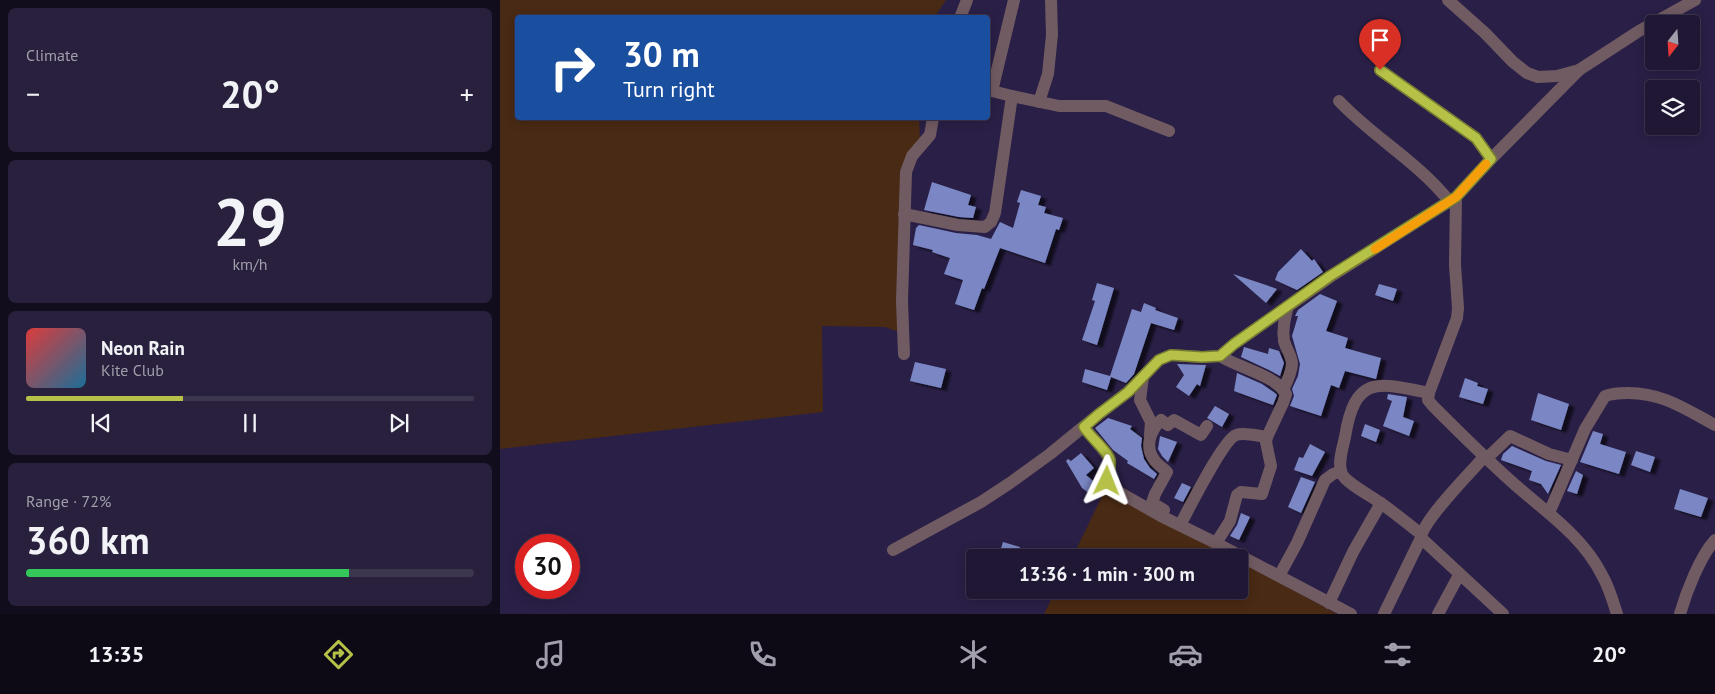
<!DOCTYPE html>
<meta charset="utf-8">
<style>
:root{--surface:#201734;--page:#28203c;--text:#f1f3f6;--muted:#a29fac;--line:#3d364f;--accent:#b6c148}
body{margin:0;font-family:"PT Sans",sans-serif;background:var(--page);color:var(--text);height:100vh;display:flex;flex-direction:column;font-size:19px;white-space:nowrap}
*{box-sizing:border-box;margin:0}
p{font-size:16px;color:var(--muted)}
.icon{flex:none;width:28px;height:28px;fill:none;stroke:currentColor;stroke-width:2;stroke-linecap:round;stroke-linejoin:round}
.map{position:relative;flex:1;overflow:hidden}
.side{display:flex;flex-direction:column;gap:8px;padding:8px;background:#120d1d;width:500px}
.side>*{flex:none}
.banner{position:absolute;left:15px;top:15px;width:475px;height:105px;border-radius:5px;box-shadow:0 2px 12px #0003,0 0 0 1px var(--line);background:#1a4fa0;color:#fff;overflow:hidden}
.needle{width:32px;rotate:197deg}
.controls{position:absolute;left:1145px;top:15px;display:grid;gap:10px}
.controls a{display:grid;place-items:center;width:55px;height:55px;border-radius:5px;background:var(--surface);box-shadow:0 2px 12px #0003,0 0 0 1px var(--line);font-size:25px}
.speed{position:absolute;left:15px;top:534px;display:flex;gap:10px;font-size:25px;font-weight:700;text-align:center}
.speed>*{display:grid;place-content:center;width:65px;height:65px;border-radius:50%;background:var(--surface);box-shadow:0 2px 12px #0003,0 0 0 1px var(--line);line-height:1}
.speed .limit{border:8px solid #d22;background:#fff;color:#111}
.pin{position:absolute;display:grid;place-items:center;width:42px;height:42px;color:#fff;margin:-51px -21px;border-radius:50% 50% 50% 0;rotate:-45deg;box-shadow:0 0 5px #0007}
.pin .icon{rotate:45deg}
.me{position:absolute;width:55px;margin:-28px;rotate:2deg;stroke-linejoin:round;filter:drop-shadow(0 0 4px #0008)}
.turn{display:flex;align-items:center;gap:18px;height:105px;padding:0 25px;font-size:22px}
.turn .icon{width:65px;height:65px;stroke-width:2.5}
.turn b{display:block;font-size:35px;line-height:42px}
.big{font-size:38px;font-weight:700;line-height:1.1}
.side .card{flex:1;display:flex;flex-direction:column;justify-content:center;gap:8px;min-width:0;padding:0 18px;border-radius:8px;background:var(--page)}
.side .dial{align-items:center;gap:0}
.dial b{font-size:65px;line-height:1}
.song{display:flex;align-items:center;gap:15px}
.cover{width:60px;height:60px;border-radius:8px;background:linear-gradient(135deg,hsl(0 70% 55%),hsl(200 70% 35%))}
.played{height:5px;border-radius:2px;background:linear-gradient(90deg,var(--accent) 35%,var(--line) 35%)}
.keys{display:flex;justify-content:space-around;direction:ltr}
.heat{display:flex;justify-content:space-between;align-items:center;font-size:28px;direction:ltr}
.charge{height:8px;border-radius:4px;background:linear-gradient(90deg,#34c759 72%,var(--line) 0)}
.trip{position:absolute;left:466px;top:549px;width:282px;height:50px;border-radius:5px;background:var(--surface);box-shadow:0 2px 12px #0003,0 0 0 1px var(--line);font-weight:700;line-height:50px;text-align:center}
.tab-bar{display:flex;height:80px;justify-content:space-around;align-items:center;background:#0d0915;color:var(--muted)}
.tab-bar .icon{width:35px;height:35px}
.tab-bar .active{color:var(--accent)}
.tab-bar b{font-size:22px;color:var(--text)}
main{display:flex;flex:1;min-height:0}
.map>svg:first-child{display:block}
</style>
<main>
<section class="side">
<div class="card"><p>Climate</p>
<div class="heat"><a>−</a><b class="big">20°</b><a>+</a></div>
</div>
<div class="card dial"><b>29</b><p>km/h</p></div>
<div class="card">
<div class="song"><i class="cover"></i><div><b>Neon Rain</b><p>Kite Club</p></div></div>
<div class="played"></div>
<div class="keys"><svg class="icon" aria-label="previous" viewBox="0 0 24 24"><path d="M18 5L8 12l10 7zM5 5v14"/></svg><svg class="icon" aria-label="pause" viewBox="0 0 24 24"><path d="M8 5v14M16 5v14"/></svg><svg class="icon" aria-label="next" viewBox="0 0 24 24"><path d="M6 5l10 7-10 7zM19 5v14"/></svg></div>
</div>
<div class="card"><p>Range · 72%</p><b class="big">360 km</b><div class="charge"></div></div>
</section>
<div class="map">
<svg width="1215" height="614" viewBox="0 0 1215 614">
<defs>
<filter id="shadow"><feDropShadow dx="5.5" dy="3" stdDeviation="1" flood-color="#0009"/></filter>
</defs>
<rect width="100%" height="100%" fill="#2a1f46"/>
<!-- green -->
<g fill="#492a14">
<path d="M0,0H446L434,18H18V118H419L420,139L409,175L406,326L396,331L385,327L322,326L323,412L0,449Z"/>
<path d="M606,488L733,558H572Z"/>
<path d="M740,561L837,614H544L556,590H740Z"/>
</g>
<!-- building -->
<g fill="#7a87c4" filter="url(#shadow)">
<path d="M432,182L471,195L468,205L476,207L473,218L459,217L424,210Z"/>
<path d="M521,190L541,196L538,205L546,207L544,213L563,218L559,230L556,229L545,263L500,248L484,289L482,288L474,310L455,304L463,280L444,274L450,258L432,252L433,250L413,245L416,228L419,225L456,233L477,235L491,239L500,222L513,228L520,203L517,202Z"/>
<path d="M801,249L812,261L814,259L823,272L797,290L775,280L778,272Z"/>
<path d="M733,274L766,285L777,289L766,303Z"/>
<path d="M597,283L614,288L597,345L582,340L595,301L592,300Z"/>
<path d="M879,284L897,289L893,301L875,295Z"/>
<path d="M820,294L837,301L826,331L848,338L845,348L881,358L876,379L845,371L839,388L831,385L821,416L790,406L794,396L792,389L798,376L800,364L792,336L798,316H795L798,310Z"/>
<path d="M644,303L656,308L655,310L678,318L674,330L651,323L634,374L626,383L611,377L607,390L582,382L585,369L610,376L632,309L641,312Z"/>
<path d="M744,347L768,354L769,348L779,351L784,363L780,376L769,370L741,357Z"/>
<path d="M415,362L446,369L441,388L410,381Z"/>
<path d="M677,364L706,365L700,386L697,384L689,396L676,387L684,375Z"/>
<path d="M737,373L762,384L775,393L777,395L773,405L734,391Z"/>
<path d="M965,378L978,383L977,386L988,389L983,404L959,397Z"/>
<path d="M1038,393L1069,404L1061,430L1031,420Z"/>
<path d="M888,394L907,397L903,417L914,421L909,436L883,426L892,401L887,399Z"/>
<path d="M715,406L729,414L722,427L707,418Z"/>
<path d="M608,418L632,426L630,429L642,438L641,446L644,459L650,468L657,474L654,479L627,463L628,461L613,450L595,428Z"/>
<path d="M865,424L880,430L876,442L861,436Z"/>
<path d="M1093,431L1103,434L1100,444L1126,452L1119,474L1080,462Z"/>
<path d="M660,436L677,442L668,462L662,456L658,449Z"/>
<path d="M810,444L825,452L812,476L794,470L799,457L803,458Z"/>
<path d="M1012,446L1046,461L1061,465L1048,494L1041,484L1029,480L1032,471L1001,460L1003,454Z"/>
<path d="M1136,451L1155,457L1150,472L1131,465Z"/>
<path d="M581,453L594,468L586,475L598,485L590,494L582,488L566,461L568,459L571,461Z"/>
<path d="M1076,471L1083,475L1077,494L1067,491Z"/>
<path d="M801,477L815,482L801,513L788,507Z"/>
<path d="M682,483L691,487L683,502L674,498Z"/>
<path d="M1180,489L1208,498L1201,517L1174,509Z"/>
<path d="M741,513L750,517L739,540L730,536L737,525Z"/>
<path d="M503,542L520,547L516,558H498Z"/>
</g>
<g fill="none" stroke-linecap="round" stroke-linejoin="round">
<!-- street -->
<g stroke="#715b63" stroke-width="12">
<path d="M948,0L985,33L1013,62L1027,73L1038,77L1057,76L1079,70L1139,31L1195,0"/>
<path d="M460,18L467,0"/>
<path d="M880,70L976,138L991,159"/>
<path d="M488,90L512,96L559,106H606L669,131"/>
<path d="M492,91L514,0"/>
<path d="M839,101C873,137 918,162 949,201"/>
<path d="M539,102L548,74L552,35L551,0"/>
<path d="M956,197L955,265L958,308L957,318L929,393L928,400L933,406C959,432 985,458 1012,482C1044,511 1082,535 1102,575C1109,587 1113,601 1117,614"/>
<path d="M404,214L458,225L485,227L491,222L495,213L512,96"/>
<path d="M404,354L402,301L406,172L412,156L430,135L433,118"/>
<path d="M643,377L640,400L651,422L650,435"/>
<path d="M783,390C787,382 792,372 792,363C791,355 786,348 784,341C782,329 785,318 788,306"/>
<path d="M584,427C590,436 609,453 610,462C611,470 606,478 608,486L661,516L716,543L851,614"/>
<path d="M984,457C971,472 922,521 921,538L1003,614"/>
<path d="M986,459L1010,436L1049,454L1072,460"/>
<path d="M664,510L652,503L655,494L667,472C663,468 658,465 655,461C644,448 650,431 661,420L668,425L674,420L701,435L707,426"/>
<path d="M1049,513L1085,429L1105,396C1113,393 1120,393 1128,393C1163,393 1185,409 1215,425"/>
<path d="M680,525C689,509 723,440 736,435C744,432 758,436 767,437"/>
<path d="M921,534C908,524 895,513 882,504C873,497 846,483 842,474C837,464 843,447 845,437C855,375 877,382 929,393"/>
<path d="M716,543L730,521L737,495L741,492L762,494L771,466L766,442L767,437L783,403L786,394C777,376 737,367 720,356"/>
<path d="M393,550L481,502L510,483L550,454L599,414L628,392L659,360L671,355L702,357L720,356L734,344L830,277L956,197L991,159L1079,70"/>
<path d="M779,576L797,543L825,480L833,474L841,471"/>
<path d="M829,603L853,552L881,503"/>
<path d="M884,614L921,538"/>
<path d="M938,614L959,575"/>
<path d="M1180,614C1186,593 1200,556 1215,540"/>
</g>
</g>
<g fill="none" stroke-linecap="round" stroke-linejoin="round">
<defs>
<path id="route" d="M607,481C608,475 611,467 610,460C608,451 590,437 584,427L599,414L628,392L659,360L671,355L702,357L720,356L734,344L830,276L956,197L991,159L976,138L880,70"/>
</defs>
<!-- route casing -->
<use href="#route" stroke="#767d2f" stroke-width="12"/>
<!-- route -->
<use href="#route" stroke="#b6c148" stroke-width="9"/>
<!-- slow -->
<path stroke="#f59e0b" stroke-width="9" d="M875,249L956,197L986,164"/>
</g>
</svg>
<div class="controls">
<a><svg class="needle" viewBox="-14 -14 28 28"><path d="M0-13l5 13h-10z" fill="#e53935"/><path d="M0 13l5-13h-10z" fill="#a29fac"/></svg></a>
<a><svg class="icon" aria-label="layers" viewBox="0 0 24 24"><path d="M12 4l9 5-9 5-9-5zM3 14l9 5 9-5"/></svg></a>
</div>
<div class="speed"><div class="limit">30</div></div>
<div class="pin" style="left:880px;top:70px;background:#d93025"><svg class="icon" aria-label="arrive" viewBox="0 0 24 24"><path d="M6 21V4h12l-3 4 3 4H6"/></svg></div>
<svg class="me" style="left:607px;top:481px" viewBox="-20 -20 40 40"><path d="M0-17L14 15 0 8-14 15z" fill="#b6c148" stroke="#fff" stroke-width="4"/></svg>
<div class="trip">13:36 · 1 min · 300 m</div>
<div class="banner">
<div class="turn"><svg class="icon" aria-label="right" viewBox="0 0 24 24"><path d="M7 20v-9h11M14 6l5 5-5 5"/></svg><div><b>30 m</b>Turn right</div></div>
</div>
</div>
</main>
<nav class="tab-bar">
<b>13:35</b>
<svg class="icon active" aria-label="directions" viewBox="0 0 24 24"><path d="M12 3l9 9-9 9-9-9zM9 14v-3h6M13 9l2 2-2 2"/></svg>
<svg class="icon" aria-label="music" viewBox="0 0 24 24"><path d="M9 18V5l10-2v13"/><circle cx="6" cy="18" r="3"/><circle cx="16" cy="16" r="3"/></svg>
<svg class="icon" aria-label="phone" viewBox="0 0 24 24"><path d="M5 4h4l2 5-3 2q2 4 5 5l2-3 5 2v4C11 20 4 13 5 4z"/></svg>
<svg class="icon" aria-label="climate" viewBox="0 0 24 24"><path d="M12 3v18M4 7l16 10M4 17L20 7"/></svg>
<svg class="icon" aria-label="car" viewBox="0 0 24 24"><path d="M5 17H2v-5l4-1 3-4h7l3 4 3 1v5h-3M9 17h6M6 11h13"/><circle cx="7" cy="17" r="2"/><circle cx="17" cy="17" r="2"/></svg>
<svg class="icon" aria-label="filters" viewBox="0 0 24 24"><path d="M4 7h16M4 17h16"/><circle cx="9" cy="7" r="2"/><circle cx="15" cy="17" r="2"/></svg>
<b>20°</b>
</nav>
